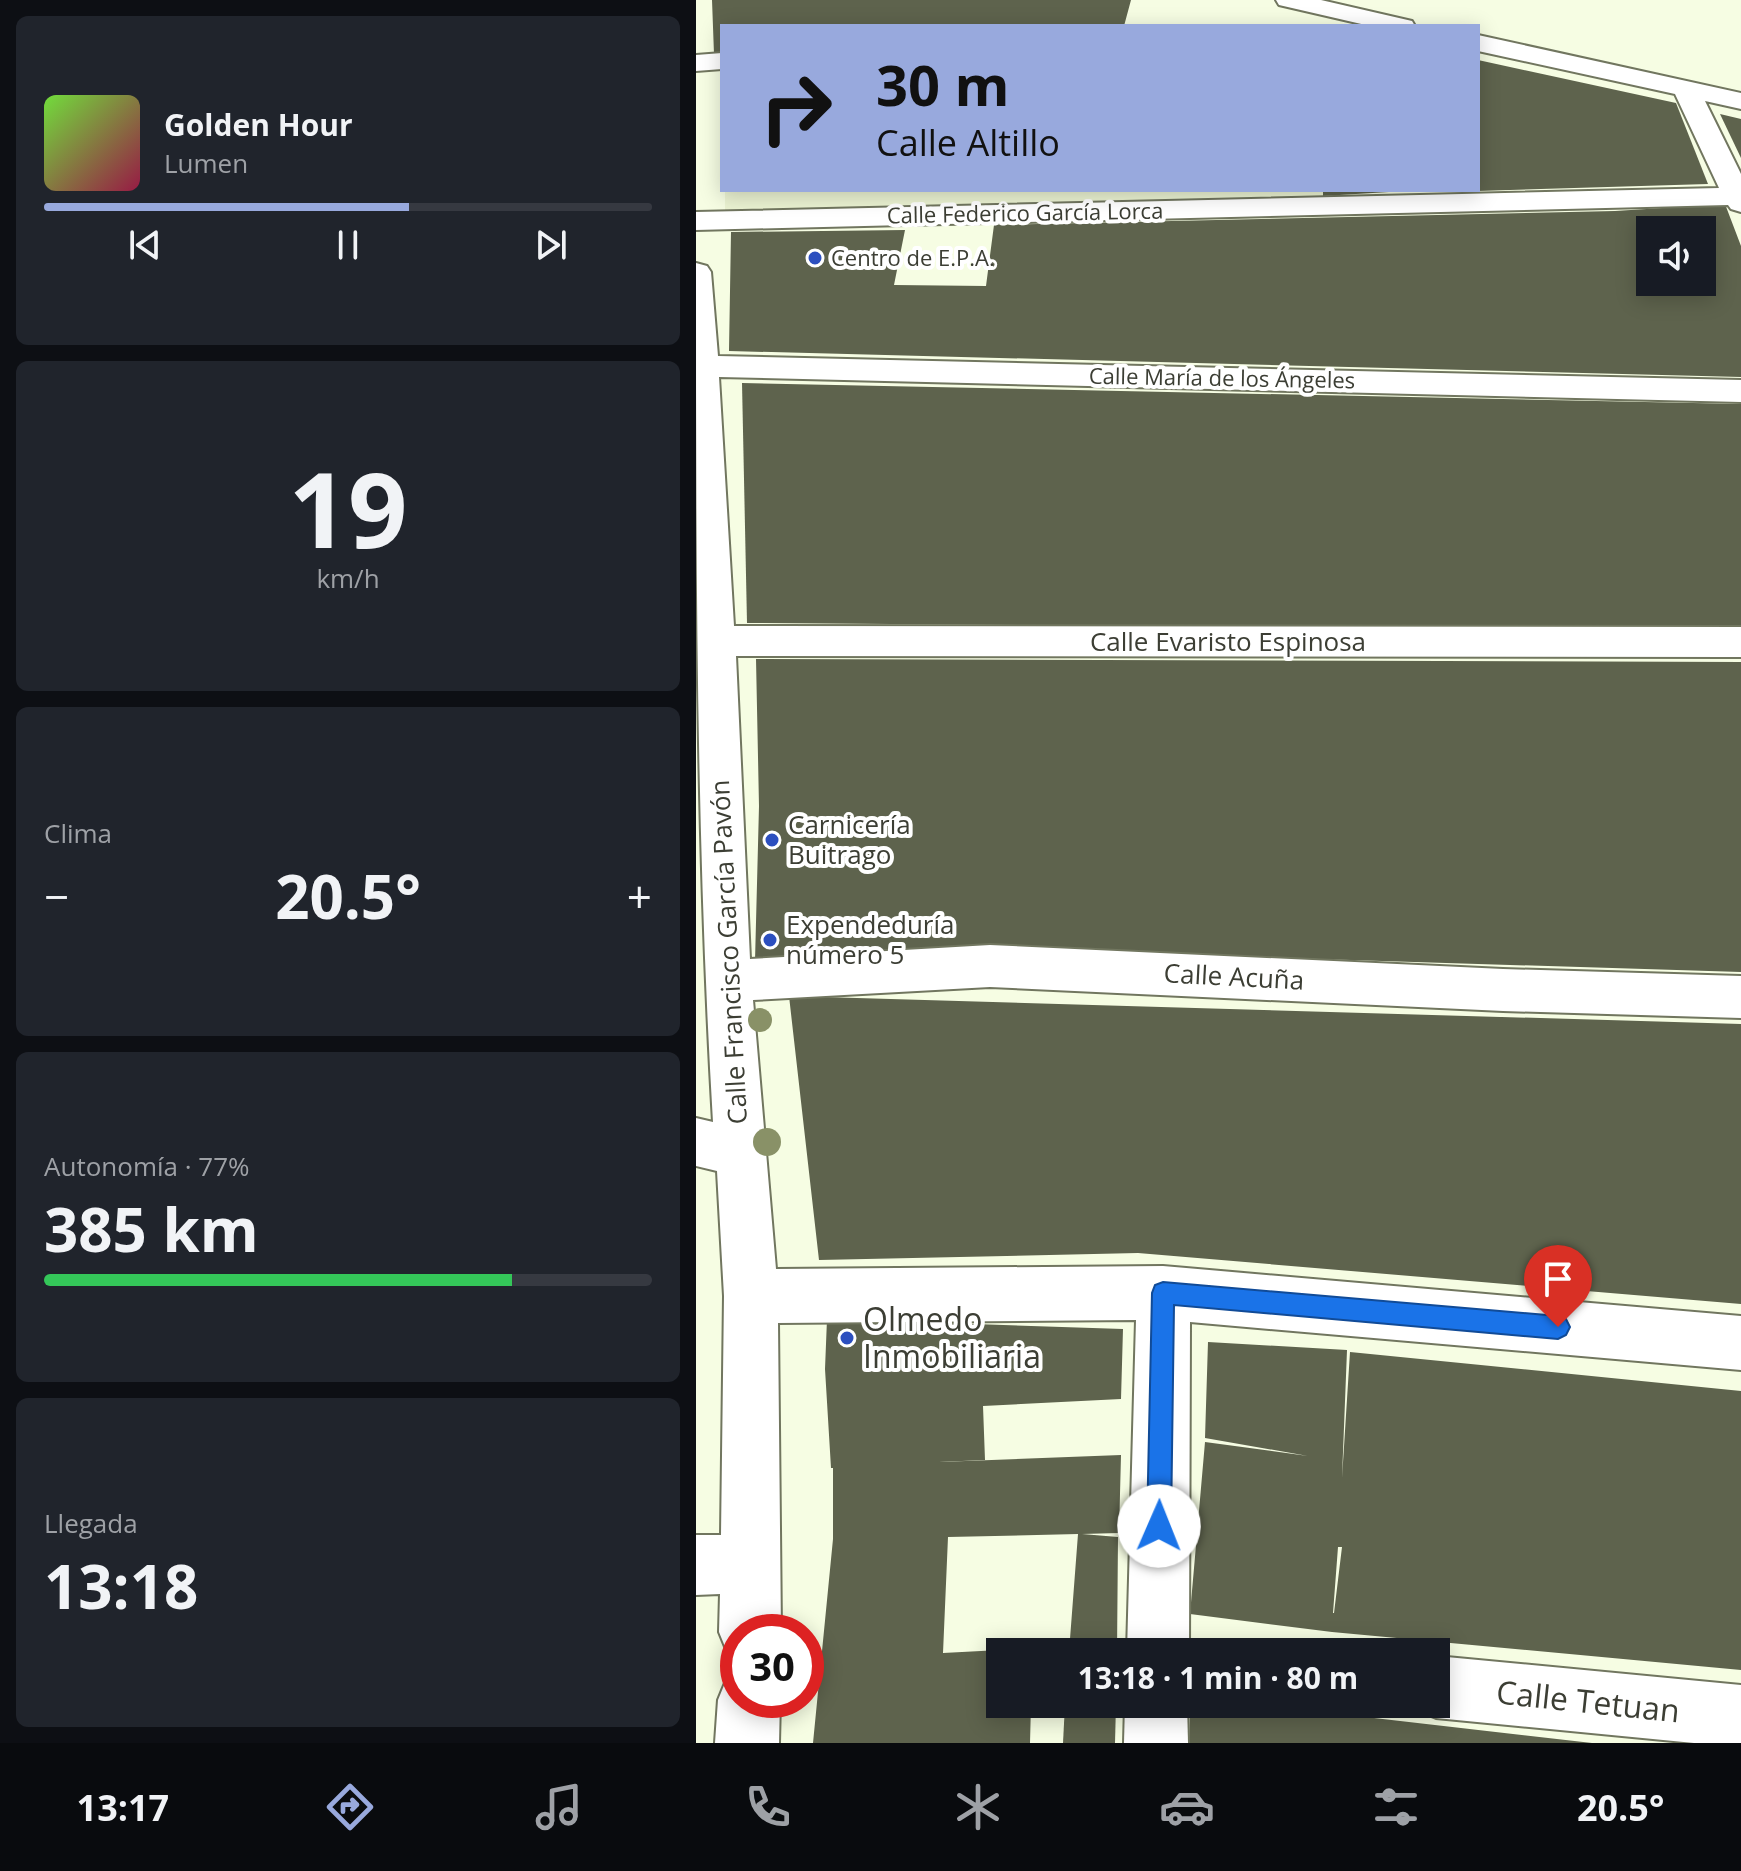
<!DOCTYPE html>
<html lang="es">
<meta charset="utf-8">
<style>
:root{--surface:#171b24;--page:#20242c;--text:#f1f3f6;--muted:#9ea1a6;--line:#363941;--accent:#98a9dd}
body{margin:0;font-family:"Open Sans",sans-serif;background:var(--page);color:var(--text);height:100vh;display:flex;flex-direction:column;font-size:30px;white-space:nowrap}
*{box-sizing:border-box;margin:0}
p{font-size:26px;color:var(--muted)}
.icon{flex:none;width:44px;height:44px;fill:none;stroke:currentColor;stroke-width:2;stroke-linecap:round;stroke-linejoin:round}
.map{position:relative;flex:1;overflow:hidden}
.drawer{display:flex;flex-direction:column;gap:16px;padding:16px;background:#0d0f14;width:696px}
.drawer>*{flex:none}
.top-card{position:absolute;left:24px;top:24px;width:760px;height:168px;border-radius:0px;box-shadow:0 4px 20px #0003;background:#98a9dd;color:#111;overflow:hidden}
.fabs{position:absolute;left:940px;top:216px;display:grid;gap:16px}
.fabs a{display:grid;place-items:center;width:80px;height:80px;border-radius:0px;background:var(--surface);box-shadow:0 4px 20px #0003;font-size:40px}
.speed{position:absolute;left:24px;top:1614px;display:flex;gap:16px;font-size:40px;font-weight:700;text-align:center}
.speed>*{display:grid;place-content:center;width:104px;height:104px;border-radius:50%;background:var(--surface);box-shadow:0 4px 20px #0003;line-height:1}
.speed .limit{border:12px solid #d22;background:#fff;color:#111}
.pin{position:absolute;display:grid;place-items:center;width:68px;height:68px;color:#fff;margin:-82px -34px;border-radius:50% 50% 50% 0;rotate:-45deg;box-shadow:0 0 8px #0007}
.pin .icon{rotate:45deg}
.me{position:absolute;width:88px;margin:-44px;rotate:1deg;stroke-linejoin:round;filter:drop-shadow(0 0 6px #0008)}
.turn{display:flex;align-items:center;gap:28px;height:168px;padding:0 24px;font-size:36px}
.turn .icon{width:104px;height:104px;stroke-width:2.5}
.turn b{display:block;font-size:56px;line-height:68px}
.big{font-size:60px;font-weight:700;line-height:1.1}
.drawer .widget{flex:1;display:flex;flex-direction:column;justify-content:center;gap:12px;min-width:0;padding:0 28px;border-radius:12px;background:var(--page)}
.drawer .dial{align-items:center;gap:0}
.dial b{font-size:104px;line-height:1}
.song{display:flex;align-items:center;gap:24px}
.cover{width:96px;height:96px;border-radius:12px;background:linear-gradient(135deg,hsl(100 70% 55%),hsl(340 70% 35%))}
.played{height:8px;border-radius:4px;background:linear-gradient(90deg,var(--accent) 60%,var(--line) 60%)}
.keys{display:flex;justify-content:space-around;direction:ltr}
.heat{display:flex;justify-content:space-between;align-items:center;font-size:44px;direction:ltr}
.charge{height:12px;border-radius:6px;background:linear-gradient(90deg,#34c759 77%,var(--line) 0)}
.trip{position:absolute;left:290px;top:1638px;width:464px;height:80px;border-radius:0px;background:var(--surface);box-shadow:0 4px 20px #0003;font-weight:700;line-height:80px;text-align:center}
.tab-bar{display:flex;height:128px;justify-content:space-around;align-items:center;background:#090b0e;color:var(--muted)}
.tab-bar .icon{width:56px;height:56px}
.tab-bar .on{color:var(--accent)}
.tab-bar b{font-size:36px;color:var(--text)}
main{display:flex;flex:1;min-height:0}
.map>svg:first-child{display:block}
</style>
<main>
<section class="drawer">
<div class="widget">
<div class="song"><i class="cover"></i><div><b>Golden Hour</b><p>Lumen</p></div></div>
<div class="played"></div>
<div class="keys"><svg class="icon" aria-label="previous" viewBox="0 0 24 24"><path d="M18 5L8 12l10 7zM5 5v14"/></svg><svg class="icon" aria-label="pause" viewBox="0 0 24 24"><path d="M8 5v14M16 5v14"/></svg><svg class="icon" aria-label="next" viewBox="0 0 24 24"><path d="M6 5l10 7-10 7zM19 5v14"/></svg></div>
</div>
<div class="widget dial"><b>19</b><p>km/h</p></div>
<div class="widget"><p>Clima</p>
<div class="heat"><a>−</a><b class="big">20.5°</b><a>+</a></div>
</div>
<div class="widget"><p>Autonomía · 77%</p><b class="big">385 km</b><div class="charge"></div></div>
<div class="widget"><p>Llegada</p><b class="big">13:18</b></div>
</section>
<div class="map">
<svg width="1045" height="1743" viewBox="0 0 1045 1743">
<rect width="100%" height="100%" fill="#f6fde3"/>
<!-- built -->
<path fill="#ebf3d2" d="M29,190H627V196L29,210Z"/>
<!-- building -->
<g fill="#5e634d" fill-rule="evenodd">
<path d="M16,0H435L428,26H26V53L18,54Z"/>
<path d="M782,60L980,103L1012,184L782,191Z"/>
<path d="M1024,114L1045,119V158Z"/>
<path d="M627,190H693V192L627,196Z"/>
<path d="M1029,204L1045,246V377L33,351L35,232L209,230L198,285L290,286L298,225L919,211ZM954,230H1006V282H954Z"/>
<path d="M46,383L1045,404V630L51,623Z"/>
<path d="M60,659L1045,662V972L295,949L59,961L63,806Z"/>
<path d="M93,996L1045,1024V1304L442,1253L123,1260Z"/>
<path d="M131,1319L427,1329L425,1399L287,1406L289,1460L243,1462L425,1455L423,1533L386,1534L422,1537L421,1652H373L382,1534L252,1537L247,1653L304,1650V1704H335L334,1743H117L137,1539V1468H135L129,1369Z"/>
<path d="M512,1342L651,1350L646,1478L654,1352L1045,1391V1670L636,1632L494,1614L509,1442L612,1456L509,1438ZM642,1547H646L638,1613H637Z"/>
<path d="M369,1704H420L419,1743H367Z"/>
<path d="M494,1704H556L896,1743H493Z"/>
</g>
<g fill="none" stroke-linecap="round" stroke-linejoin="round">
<defs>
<g id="minor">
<path d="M580,0H625L716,21L719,26H674L583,5Z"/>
<path d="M782,35L1045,93V109L1009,101L1045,174V212L1035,209L1032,205L0,230V212L1023,188L979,94L782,51Z"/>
<path d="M26,53V69L0,71V55Z"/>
<path d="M0,263L11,266L15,272L22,356L1045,380V402L23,377L38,626L1045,627V657L40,656L54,959L294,945L807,969L1045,976V1018L807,1011L294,987L57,1000L80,1269L467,1266L1045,1316V1370L494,1322L493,1652H431L440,1320L82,1323L85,1632H42V1658L32,1654L23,1632L24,1594L0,1595V1535H25L28,1296L21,1171L0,1166V1118L17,1122C0,836 0,549 0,263Z"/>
<path d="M740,1656L1045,1685V1743H998L740,1718L718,1709L716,1704H740Z"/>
<path d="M42,1673V1700H84L83,1743H19L22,1700L31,1678Z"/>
<path d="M429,1704H491L492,1743H428Z"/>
</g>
</defs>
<!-- minor casing -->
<use href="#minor" stroke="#71765f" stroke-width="4"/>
<!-- minor -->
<use href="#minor" fill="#fff" fill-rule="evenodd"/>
</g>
<!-- trees -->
<g fill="#899167">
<circle cx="64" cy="1020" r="12"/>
<circle cx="71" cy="1142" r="14"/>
</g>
<!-- route -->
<path fill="#1a73e8" stroke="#114b97" stroke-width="2" d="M467,1282L862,1316L870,1319L874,1327L870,1335L862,1339L478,1305L475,1526L472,1534L463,1538L455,1534L451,1526L456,1293L459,1285Z"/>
<!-- markers -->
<g fill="#2c4fbf" stroke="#fff" stroke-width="3">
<circle cx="119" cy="258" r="8"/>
<circle cx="76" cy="840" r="8"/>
<circle cx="74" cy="940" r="8"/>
<circle cx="151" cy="1338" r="8"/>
</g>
<g text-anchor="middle" stroke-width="8" stroke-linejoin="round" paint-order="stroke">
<!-- far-street labels -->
<g font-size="22" fill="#3c3e34" stroke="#fff">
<text transform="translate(329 213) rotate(-1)" y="8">Calle Federico García Lorca</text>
<text transform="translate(526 378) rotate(1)" y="8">Calle María de los Ángeles</text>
</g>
<!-- far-poi labels -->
<g font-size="22" fill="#3c3e34" stroke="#fff" text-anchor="start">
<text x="135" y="266">Centro de E.P.A.</text>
</g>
<!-- street labels -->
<g font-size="26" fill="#3c3e34" stroke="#fff">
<text x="532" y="651">Calle Evaristo Espinosa</text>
<text transform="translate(33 952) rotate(-93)" y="9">Calle Francisco García Pavón</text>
<text transform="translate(538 977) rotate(3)" y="9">Calle Acuña</text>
</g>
<!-- poi labels -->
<g font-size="26" fill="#3c3e34" stroke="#fff" text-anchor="start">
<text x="92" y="834">Carnicería<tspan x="92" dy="30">Buitrago</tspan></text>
<text x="90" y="934">Expendeduría<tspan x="90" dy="30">número 5</tspan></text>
</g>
<!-- near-poi labels -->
<g font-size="32" fill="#3c3e34" stroke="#fff" text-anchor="start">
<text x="167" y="1331">Olmedo<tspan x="167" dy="37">Inmobiliaria</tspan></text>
</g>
<!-- near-street labels -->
<g font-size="32" fill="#3c3e34" stroke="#fff">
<text transform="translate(892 1702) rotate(6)" y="11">Calle Tetuan</text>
</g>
</g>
</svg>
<div class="fabs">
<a><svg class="icon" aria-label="sound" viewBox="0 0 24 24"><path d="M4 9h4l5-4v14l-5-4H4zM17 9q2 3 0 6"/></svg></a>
</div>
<div class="speed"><div class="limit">30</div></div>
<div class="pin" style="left:862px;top:1327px;background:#d93025"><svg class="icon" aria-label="arrive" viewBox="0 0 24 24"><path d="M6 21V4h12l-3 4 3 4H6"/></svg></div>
<svg class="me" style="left:463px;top:1526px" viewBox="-20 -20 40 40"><circle r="19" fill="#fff"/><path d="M0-13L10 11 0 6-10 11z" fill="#1a73e8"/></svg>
<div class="trip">13:18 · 1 min · 80 m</div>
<div class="top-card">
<div class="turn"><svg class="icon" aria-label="right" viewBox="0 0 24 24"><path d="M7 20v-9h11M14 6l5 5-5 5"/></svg><div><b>30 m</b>Calle Altillo</div></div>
</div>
</div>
</main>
<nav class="tab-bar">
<b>13:17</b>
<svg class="icon on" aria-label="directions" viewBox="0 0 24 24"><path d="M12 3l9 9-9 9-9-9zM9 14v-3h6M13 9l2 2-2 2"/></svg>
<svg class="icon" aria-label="music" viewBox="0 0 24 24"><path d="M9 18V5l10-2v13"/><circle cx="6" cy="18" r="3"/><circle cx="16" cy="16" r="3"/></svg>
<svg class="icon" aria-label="phone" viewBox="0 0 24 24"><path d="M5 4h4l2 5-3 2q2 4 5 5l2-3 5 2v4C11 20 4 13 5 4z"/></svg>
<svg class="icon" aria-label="climate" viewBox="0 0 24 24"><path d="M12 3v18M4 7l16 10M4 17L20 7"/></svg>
<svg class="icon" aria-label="car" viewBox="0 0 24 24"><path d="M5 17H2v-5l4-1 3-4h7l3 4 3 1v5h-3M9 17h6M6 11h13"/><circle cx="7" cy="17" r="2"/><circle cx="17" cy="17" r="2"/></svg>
<svg class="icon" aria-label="filters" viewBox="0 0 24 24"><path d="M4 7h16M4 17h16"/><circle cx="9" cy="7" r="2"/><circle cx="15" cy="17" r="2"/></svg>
<b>20.5°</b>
</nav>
